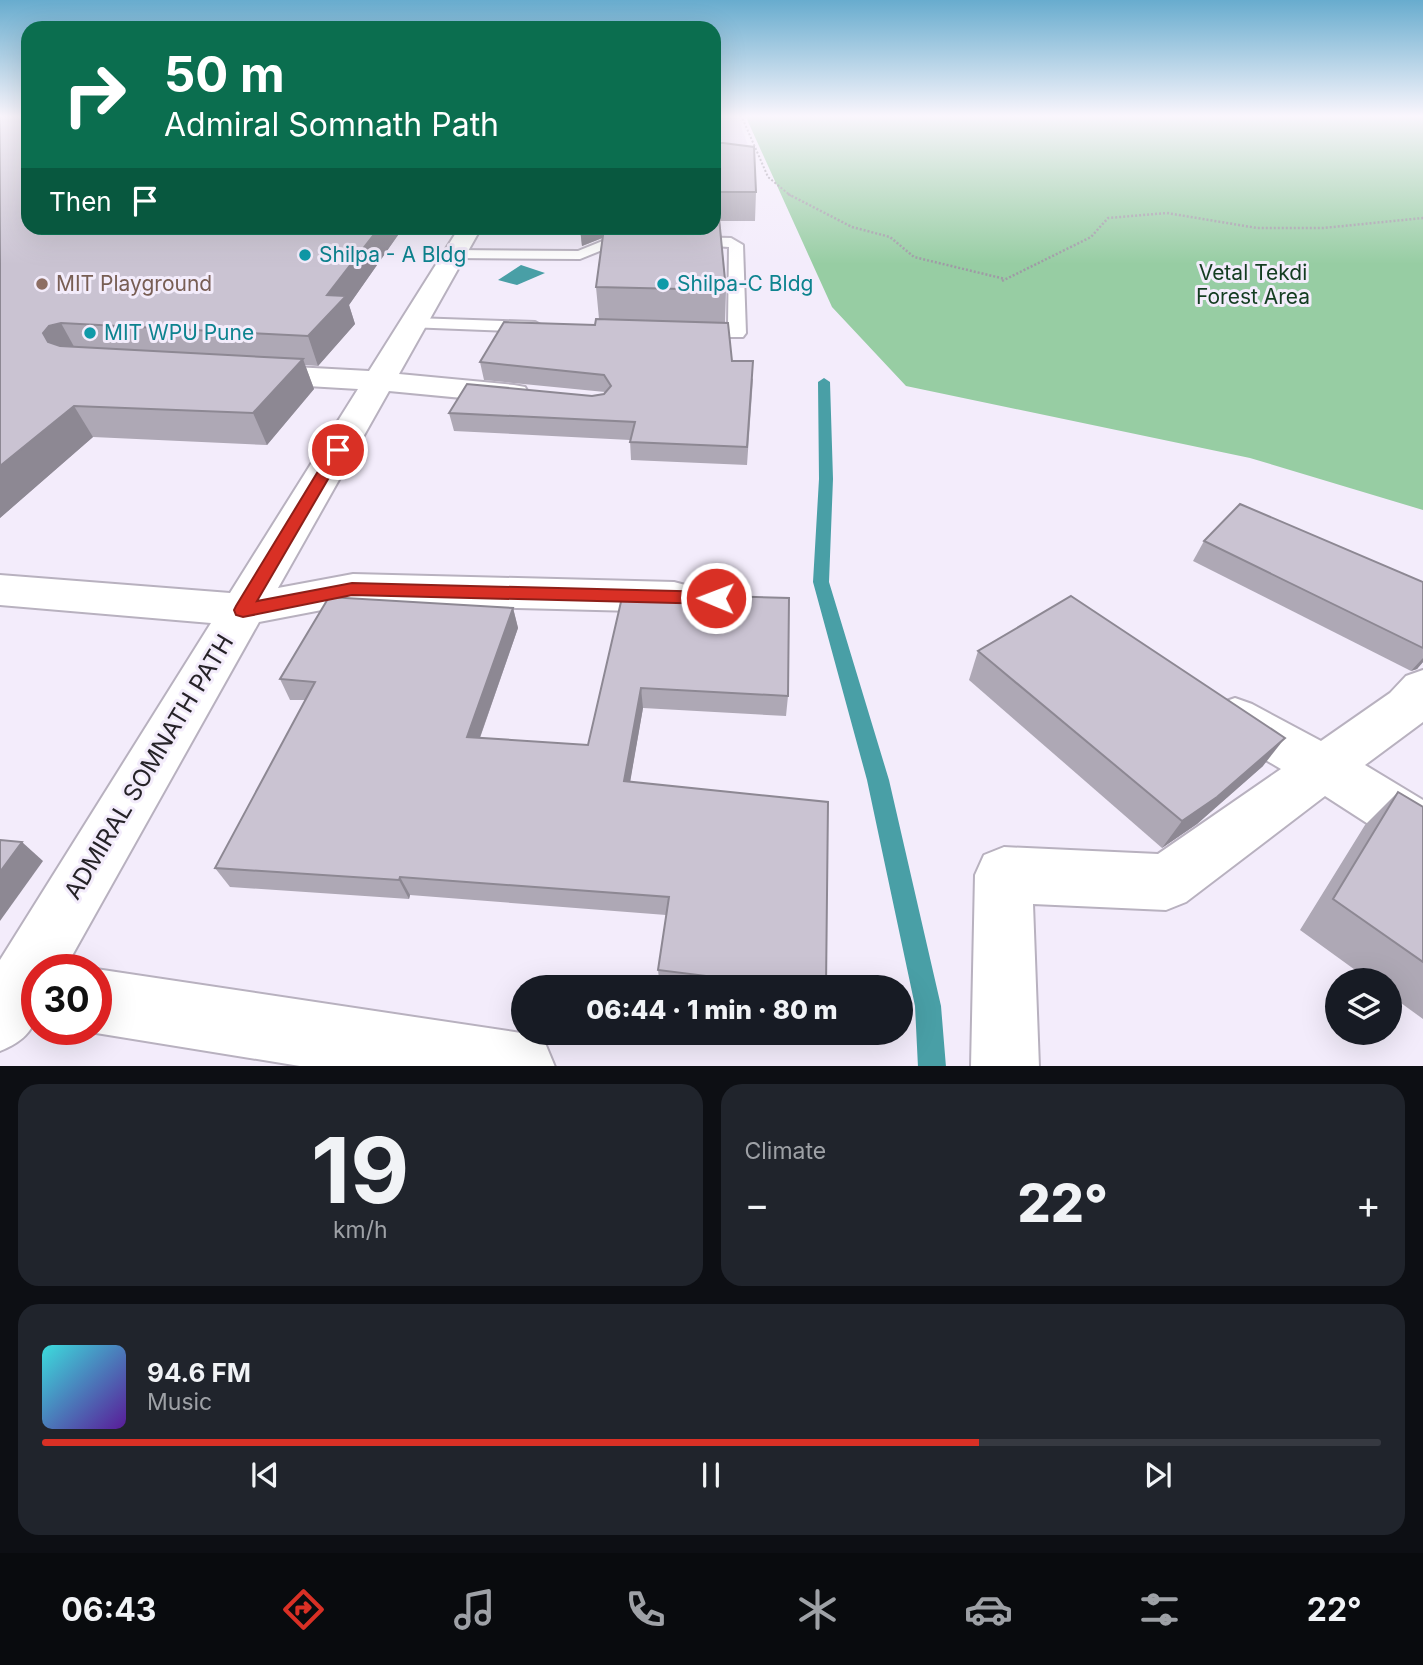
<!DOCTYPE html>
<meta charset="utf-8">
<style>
:root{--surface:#171b24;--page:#20242c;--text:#f1f3f6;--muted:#9ea1a6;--line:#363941;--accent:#d93025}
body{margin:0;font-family:Inter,sans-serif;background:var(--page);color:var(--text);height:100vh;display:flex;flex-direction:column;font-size:26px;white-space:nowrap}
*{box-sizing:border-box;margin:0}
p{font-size:23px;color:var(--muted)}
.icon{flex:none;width:38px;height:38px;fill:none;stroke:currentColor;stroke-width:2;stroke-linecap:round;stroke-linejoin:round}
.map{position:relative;height:1066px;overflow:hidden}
.sheet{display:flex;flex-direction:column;gap:18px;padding:18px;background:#0d0f14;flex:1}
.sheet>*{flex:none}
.guide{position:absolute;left:21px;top:21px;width:700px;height:214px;border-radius:21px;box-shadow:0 7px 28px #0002;background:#0b6e4f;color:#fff;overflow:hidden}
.buttons{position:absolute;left:1325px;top:968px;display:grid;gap:14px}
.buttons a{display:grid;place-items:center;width:77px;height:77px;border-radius:50%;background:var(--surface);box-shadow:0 7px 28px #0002;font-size:35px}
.speed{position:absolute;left:21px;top:954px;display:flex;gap:14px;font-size:35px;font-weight:700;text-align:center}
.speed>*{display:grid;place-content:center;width:91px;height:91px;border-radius:50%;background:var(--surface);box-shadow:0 7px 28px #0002;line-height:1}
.speed .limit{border:10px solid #d22;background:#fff;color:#111}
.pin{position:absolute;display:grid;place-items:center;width:60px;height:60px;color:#fff;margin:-30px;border:4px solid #fff;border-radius:50%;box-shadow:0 2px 7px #0007}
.me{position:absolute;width:77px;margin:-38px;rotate:271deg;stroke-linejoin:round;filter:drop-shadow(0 0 5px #0008)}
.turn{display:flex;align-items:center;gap:24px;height:147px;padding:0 28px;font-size:32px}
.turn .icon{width:91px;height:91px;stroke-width:2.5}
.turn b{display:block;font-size:49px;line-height:60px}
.then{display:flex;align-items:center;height:66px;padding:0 28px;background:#0003;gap:14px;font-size:26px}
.big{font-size:52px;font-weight:800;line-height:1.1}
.sheet .widget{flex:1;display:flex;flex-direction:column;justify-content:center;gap:10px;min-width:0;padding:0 24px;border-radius:21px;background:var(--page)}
.sheet .dial{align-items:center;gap:0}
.dial b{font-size:91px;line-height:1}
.song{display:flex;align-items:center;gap:21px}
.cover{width:84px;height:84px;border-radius:10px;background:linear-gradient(135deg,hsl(180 70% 55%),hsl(270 70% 35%))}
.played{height:7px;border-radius:4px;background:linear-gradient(90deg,var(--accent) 70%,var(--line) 70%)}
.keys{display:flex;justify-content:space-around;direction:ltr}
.heat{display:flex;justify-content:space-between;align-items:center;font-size:38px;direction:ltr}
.sheet .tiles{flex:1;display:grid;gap:18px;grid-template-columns:1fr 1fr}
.widget:last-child{grid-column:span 2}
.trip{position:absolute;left:511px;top:975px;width:402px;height:70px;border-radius:35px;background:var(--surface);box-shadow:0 7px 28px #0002;font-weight:800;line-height:70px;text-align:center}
.tab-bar{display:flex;height:112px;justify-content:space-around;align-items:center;background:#090b0e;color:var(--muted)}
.tab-bar .icon{width:49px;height:49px}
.tab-bar .active{color:var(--accent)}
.tab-bar b{font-size:32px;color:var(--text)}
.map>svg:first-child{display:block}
</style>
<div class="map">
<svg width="1423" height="1067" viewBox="0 0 1423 1067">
<rect width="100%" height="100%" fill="#f3ecfb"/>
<!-- built -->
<path fill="#e8def3" d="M714,115H737L755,165L714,161Z"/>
<!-- green -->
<path fill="#97cda3" d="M745,115H1423V510L1250,458L906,386L832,307Z"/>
<!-- water -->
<path fill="#499fa6" d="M521,265L545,273L517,285L498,280Z"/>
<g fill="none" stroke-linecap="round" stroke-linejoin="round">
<!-- stream -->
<path fill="#499fa6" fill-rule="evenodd" d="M824,378L830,382L833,479L829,582L889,780L941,1006L946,1067H918L915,1006L867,780L813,582L819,479L818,382Z"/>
<defs>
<g id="service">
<path d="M687,237L731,238L743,245L746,333L743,337H698L689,332L698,327H728L729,247L682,244L680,241Z"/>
<path d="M610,238H633L640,242L633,246H612L580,259L455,258L448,254L455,250L578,251Z"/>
<path d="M414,318L535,322L544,327L535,332L408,327L405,323Z"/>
</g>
<g id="minor">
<path d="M459,228H481L399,374L514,385L525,387L529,394L525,401L514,403L389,391L278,588L353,574L674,582L689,586L695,597L689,608L674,612L353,604L259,622L64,970H37C37,1011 44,1033 0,1051V960L211,623L0,605V575L230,593L358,389L257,383L246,380L242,374L246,368L257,365L369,371Z"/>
<path d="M1423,670V722L1365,765L1423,800V854L1404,847L1325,796L1186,902L1166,910L1033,904L1039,1067H971L975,875L984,855L1004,847L1158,854L1281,769L1218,732L1211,718L1218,704L1235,698L1252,704L1321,741L1390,693L1406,676Z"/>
<path d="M96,969L521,1033L545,1043L555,1067H306L96,1033L87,1029H96Z"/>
</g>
</defs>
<!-- service casing -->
<use href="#service" stroke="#b8b1bf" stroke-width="4"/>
<!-- minor casing -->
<use href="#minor" stroke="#b8b1bf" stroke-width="4"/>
<!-- path-far1 -->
<path stroke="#9f9aa5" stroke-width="2" stroke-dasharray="2 2" stroke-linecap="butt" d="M741,115L768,177L791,196"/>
<!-- path -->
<g stroke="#9f9aa5" stroke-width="2.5" stroke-dasharray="2 2" stroke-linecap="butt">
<path d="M788,194L852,227L890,237L914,257L1005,279"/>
<path d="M1002,281L1091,237L1108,218L1167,213L1257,228H1323L1423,218"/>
</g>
<!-- service -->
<use href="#service" fill="#fff" fill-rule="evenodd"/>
<!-- minor -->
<use href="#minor" fill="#fff" fill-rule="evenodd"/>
</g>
<!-- wall -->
<g fill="#aea8b5">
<path d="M714,143L756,192L755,221H720L726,290L725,323L732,361L753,379L747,465L631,460L630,440L454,431L449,413L604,394L605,392L484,380L480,362L595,325L599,319L596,287L602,238L582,246L580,228H714Z"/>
<path d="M28,228H403L349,305L355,324L318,366L305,365L314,389L267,445L93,437L0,518Z"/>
<path d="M1204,541L1423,582V662L1417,669L1411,671L1193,561Z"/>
<path d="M623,593L788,696L786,716L643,708L630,781L826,987H660L658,970L666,915L410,895L409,899L230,887L215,868L305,700H290L280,679L513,608L518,628L480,738L588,745Z"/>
<path d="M978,651L1263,766L1197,824L1162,848L969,680Z"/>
<path d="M1398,792L1423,807V1019L1390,995V980H1369L1300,930L1365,825Z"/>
</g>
<!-- shaded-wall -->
<g fill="#8d8893">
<path d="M379,228H403L349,305L355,324L318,366L308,336L327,295Z"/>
<path d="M580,228H609L610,235L582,246Z"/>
<path d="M61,323L77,352L60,362L43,333L49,326Z"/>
<path d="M303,359L314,389L267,445L253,413Z"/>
<path d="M74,406L93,437L0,518V466Z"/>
<path d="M513,608L518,628L473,757L467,737Z"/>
<path d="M1423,658V662L1417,669L1411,671Z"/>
<path d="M641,688L643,708L627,800L624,781Z"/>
<path d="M1285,738L1263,766L1197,824L1162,848L1182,821Z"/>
<path d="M22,842L43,861L0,921V872Z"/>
<path d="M400,877L410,895L409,899L399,880Z"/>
</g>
<!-- building -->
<g fill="#cac3d2" stroke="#8d8893" stroke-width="2">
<path d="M0,115H28V228H379L327,295L346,296L308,336L61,323L49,326L43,333L48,342L60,346L303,359L253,413L74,406L0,466Z"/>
<path d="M714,143H723L754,147L756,192H717L718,206H714Z"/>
<path d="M714,218H719L726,290L596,287L604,228H714Z"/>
<path d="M596,319L728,323L732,361H753L747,447L630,442L635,422L449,413L467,384L592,396L604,394L611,386L604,375L480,362L504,322L595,325Z"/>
<path d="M1240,504L1423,582V648L1204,541Z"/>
<path d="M623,593L789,598L788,696L641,688L624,781L828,802L826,987H795L658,970L669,897L400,877L399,880L215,868L315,682L280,679L329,597L513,608L467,737L588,745Z"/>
<path d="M1071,596L1285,738L1217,797L1182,821L978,651Z"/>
<path d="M1398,792L1423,807V962L1333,899Z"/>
<path d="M0,840L22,842L0,872Z"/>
</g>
<!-- sky -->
<linearGradient id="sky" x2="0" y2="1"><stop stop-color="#68acce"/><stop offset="0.44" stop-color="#faf6fd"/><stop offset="1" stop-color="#faf6fd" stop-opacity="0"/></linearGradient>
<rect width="1423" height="264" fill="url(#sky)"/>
<!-- route -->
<path fill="#d93025" stroke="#8d1f18" stroke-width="2" d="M338,445L345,450L257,601L352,583L716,592L725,598L716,604L352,595L243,617L236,615L234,610L236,606L331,450Z"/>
<!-- markers -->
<g fill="#0f9aa8" stroke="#f3ecfb" stroke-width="2.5">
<circle cx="305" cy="255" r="7"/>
<circle cx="663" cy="284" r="7"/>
<circle cx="90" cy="333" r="7"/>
</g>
<circle fill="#8d6e63" stroke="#f3ecfb" stroke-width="2.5" cx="42" cy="284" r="7"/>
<g text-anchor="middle" stroke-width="6" stroke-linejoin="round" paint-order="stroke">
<!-- far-culture labels -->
<g font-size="21" fill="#0d838f" stroke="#f3ecfb" text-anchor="start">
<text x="319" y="262">Shilpa - A Bldg</text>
<text x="677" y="291">Shilpa-C Bldg</text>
<text x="104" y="340">MIT WPU Pune</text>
</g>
<!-- far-park labels -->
<g font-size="21" fill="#143d21" stroke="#f3ecfb">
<text x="1253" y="280">Vetal Tekdi<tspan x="1253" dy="24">Forest Area</tspan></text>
</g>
<!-- far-education labels -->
<g font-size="21" fill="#785e54" stroke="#f3ecfb" text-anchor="start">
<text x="56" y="291">MIT Playground</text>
</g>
<!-- street labels -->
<g font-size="24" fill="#262328" stroke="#f3ecfb">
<text transform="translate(149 767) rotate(-59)" y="8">ADMIRAL SOMNATH PATH</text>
</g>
</g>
</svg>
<div class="buttons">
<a><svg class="icon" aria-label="layers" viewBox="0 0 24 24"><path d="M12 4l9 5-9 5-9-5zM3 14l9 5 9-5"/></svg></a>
</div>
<div class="speed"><div class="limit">30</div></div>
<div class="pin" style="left:338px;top:450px;background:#d93025"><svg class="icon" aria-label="arrive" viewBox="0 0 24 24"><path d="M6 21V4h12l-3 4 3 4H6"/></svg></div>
<svg class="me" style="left:716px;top:598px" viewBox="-20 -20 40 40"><circle r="17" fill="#d93025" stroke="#fff" stroke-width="3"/><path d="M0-11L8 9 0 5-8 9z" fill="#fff"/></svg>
<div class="trip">06:44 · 1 min · 80 m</div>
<div class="guide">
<div class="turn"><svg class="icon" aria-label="right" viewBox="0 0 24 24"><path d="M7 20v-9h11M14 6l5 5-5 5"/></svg><div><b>50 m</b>Admiral Somnath Path</div></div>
<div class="then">Then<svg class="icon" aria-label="arrive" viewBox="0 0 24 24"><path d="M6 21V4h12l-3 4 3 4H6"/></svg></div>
</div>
</div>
<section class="sheet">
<div class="tiles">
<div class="widget dial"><b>19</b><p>km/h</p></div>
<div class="widget"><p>Climate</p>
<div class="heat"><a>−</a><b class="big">22°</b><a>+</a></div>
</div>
<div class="widget">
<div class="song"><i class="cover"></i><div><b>94.6 FM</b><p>Music</p></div></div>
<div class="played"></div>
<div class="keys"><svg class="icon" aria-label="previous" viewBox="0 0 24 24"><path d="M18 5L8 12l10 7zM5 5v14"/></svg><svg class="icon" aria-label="pause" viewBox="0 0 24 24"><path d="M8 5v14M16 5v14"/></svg><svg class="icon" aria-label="next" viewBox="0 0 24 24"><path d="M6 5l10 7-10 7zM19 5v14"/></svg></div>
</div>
</div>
</section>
<nav class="tab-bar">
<b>06:43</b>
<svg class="icon active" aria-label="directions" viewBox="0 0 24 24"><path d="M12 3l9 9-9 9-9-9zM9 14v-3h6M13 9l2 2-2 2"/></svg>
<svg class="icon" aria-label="music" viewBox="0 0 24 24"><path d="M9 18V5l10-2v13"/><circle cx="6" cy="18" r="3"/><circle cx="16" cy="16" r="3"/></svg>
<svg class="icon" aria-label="phone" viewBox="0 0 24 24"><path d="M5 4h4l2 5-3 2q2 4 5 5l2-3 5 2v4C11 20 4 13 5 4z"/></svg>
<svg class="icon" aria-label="climate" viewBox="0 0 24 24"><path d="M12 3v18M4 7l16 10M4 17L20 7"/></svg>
<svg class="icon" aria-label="car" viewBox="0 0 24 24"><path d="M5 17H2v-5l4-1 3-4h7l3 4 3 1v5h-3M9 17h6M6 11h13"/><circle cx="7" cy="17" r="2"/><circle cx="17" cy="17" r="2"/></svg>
<svg class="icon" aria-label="filters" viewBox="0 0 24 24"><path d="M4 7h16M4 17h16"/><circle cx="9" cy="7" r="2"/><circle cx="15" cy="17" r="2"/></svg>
<b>22°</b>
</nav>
